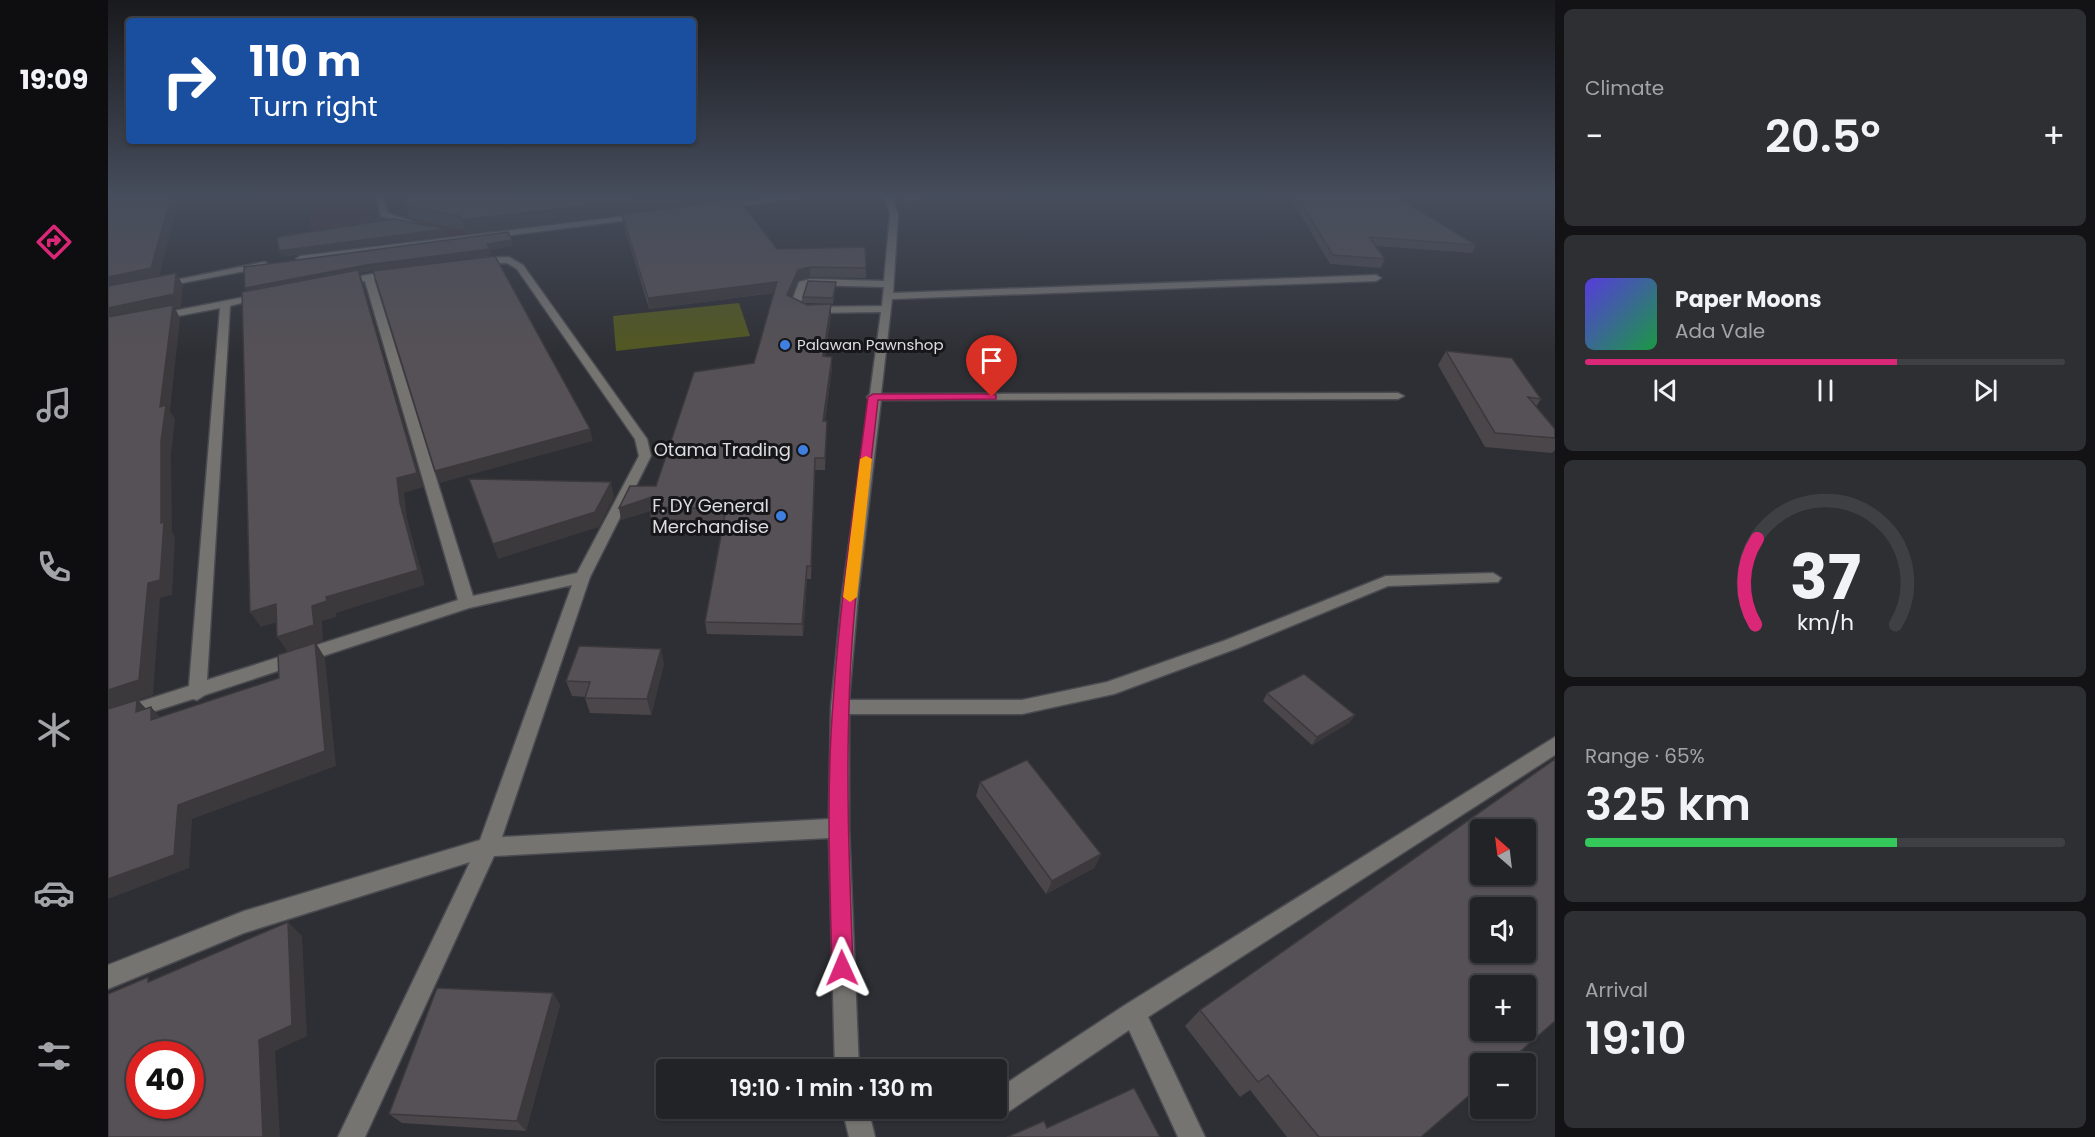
<!DOCTYPE html>
<meta charset="utf-8">
<style>
:root{--surface:#222327;--page:#2e2f33;--text:#f1f3f6;--muted:#a2a4a7;--line:#3f4044;--accent:#db2777}
body{margin:0;font-family:Poppins,sans-serif;background:var(--page);color:var(--text);height:100vh;display:flex;flex-direction:column;font-size:22px;white-space:nowrap}
*{box-sizing:border-box;margin:0}
p{font-size:20px;color:var(--muted)}
.icon{flex:none;width:33px;height:33px;fill:none;stroke:currentColor;stroke-width:2;stroke-linecap:round;stroke-linejoin:round}
.map{position:relative;flex:1;overflow:hidden}
.sheet{display:flex;flex-direction:column;gap:9px;padding:9px;background:#131315;width:540px}
.sheet>*{flex:none}
.hud{position:absolute;left:18px;top:18px;width:570px;height:126px;border-radius:6px;box-shadow:0 2px 4px #0004,0 0 0 2px var(--line);background:#1a4fa0;color:#fff;overflow:hidden}
.needle{width:39px;rotate:332deg}
.buttons{position:absolute;left:1362px;top:819px;display:grid;gap:12px}
.buttons a{display:grid;place-items:center;width:66px;height:66px;border-radius:6px;background:var(--surface);box-shadow:0 2px 4px #0004,0 0 0 2px var(--line);font-size:30px}
.speed{position:absolute;left:18px;top:1041px;display:flex;gap:12px;font-size:30px;font-weight:700;text-align:center}
.speed>*{display:grid;place-content:center;width:78px;height:78px;border-radius:50%;background:var(--surface);box-shadow:0 2px 4px #0004,0 0 0 2px var(--line);line-height:1}
.speed .limit{border:9px solid #d22;background:#fff;color:#111}
.pin{position:absolute;display:grid;place-items:center;width:51px;height:51px;color:#fff;margin:-62px -26px;border-radius:50% 50% 50% 0;rotate:-45deg;box-shadow:0 0 6px #0007}
.pin .icon{rotate:45deg}
.me{position:absolute;width:66px;margin:-33px;rotate:359deg;stroke-linejoin:round;filter:drop-shadow(0 0 4px #0008)}
.turn{display:flex;align-items:center;gap:21px;height:126px;padding:0 24px;font-size:27px}
.turn .icon{width:78px;height:78px;stroke-width:2.5}
.turn b{display:block;font-size:42px;line-height:51px}
.big{font-size:45px;font-weight:600;line-height:1.1}
.sheet .card{flex:1;display:flex;flex-direction:column;justify-content:center;gap:9px;min-width:0;padding:0 21px;border-radius:9px;background:var(--page)}
.sheet .dial{align-items:center;gap:0}
.dial svg{height:156px;overflow:visible;fill:none;stroke:var(--line);stroke-width:7;stroke-linecap:round;text-anchor:middle}
.dial text{fill:var(--text);stroke:none}
.song{display:flex;align-items:center;gap:18px}
.cover{width:72px;height:72px;border-radius:9px;background:linear-gradient(135deg,hsl(250 70% 55%),hsl(140 70% 35%))}
.played{height:6px;border-radius:3px;background:linear-gradient(90deg,var(--accent) 65%,var(--line) 65%)}
.keys{display:flex;justify-content:space-around;direction:ltr}
.heat{display:flex;justify-content:space-between;align-items:center;font-size:33px;direction:ltr}
.charge{height:9px;border-radius:4px;background:linear-gradient(90deg,#34c759 65%,var(--line) 0)}
.trip{position:absolute;left:548px;top:1059px;width:351px;height:60px;border-radius:6px;background:var(--surface);box-shadow:0 2px 4px #0004,0 0 0 2px var(--line);font-weight:600;line-height:60px;text-align:center}
main{display:flex;flex:1;min-height:0}
.menu{display:flex;flex-direction:column;width:108px;justify-content:space-around;align-items:center;background:#0e0e10;color:var(--muted)}
.menu .icon{width:42px;height:42px}
.menu .selected{color:var(--accent)}
.menu b{font-size:27px;color:var(--text)}
.map>svg:first-child{display:block}
</style>
<main>
<nav class="menu">
<b>19:09</b>
<svg class="icon selected" aria-label="directions" viewBox="0 0 24 24"><path d="M12 3l9 9-9 9-9-9zM9 14v-3h6M13 9l2 2-2 2"/></svg>
<svg class="icon" aria-label="music" viewBox="0 0 24 24"><path d="M9 18V5l10-2v13"/><circle cx="6" cy="18" r="3"/><circle cx="16" cy="16" r="3"/></svg>
<svg class="icon" aria-label="phone" viewBox="0 0 24 24"><path d="M5 4h4l2 5-3 2q2 4 5 5l2-3 5 2v4C11 20 4 13 5 4z"/></svg>
<svg class="icon" aria-label="climate" viewBox="0 0 24 24"><path d="M12 3v18M4 7l16 10M4 17L20 7"/></svg>
<svg class="icon" aria-label="car" viewBox="0 0 24 24"><path d="M5 17H2v-5l4-1 3-4h7l3 4 3 1v5h-3M9 17h6M6 11h13"/><circle cx="7" cy="17" r="2"/><circle cx="17" cy="17" r="2"/></svg>
<svg class="icon" aria-label="filters" viewBox="0 0 24 24"><path d="M4 7h16M4 17h16"/><circle cx="9" cy="7" r="2"/><circle cx="15" cy="17" r="2"/></svg>
</nav>
<div class="map">
<svg width="1447" height="1137" viewBox="0 0 1447 1137">
<rect width="100%" height="100%" fill="#2e2f34"/>
<!-- education -->
<path fill="#453135" d="M198,197H680L206,251Z"/>
<!-- green -->
<path fill="#535820" d="M631,303L642,336L508,351L505,316Z"/>
<g fill="none" stroke-linecap="round" stroke-linejoin="round">
<defs>
<g id="minor">
<path d="M268,197H276L280,213L308,223L304,225L273,216Z"/>
<path d="M675,197H696L614,208L610,206Z"/>
<path d="M776,197H784L790,214L785,293L1268,275L1273,278L1268,281L784,299L773,394L1290,393L1296,396L1290,399L773,400L750,596L741,700H914L999,682L1118,640L1278,576L1385,573L1393,578L1390,582L1280,586L1130,648L1006,694L914,714H741V828L751,1070H727L721,838L386,856L257,1137H230L362,862L136,933L0,989V965L136,911L372,840L464,585L361,608L97,695L89,700L85,699L0,726V712L81,686L112,308L49,320L45,319V315L152,294L157,297L122,306L99,680L350,600L257,281L235,285L232,284V280L285,270L290,273L266,279L365,596L469,573L531,456L527,439L409,269L399,263L368,264L364,261L368,258L401,257L415,265L539,439L543,456L482,577L394,837L721,819L723,707L734,596L761,400L759,397L762,394L773,312L700,313L682,306L691,282L702,279L776,281L782,214ZM702,285L776,287L774,306L701,307L692,305L698,286Z"/>
<path d="M534,214L538,216L537,218L192,262L188,259L192,256Z"/>
<path d="M156,262L159,263V267L53,287L48,284Z"/>
<path d="M1447,737V755L1040,1017L1097,1137H1070L1021,1030L897,1114L888,1118L879,1114L877,1108H888V1090L1017,1005Z"/>
<path d="M734,1108H760L767,1137H741Z"/>
</g>
</defs>
<!-- minor casing -->
<use href="#minor" stroke="#4a4b50" stroke-width="3"/>
<!-- minor -->
<use href="#minor" fill="#757471" fill-rule="evenodd"/>
</g>
<!-- wall -->
<g fill="#4a464a">
<path d="M298,197H626V199L669,249L758,268V278L702,277L690,280L683,297L695,303V297L728,282L725,304L697,303L723,315L717,356L724,368L717,421H719L717,470H707L703,579H699L695,636L599,634L597,622L615,521L543,519L542,511L513,520L548,486L646,363L666,293L541,309L515,223L514,214L358,233L356,230L302,218L298,205Z"/>
<path d="M795,197H859L799,208Z"/>
<path d="M1182,197H1289L1368,245L1364,253L1267,246L1277,259L1273,268L1222,264Z"/>
<path d="M1338,351L1433,399L1428,407L1447,429V450L1444,453L1377,447L1330,365Z"/>
<path d="M556,664L543,715L482,713L477,698V697L464,696L458,681Z"/>
<path d="M1159,693L1247,715L1241,723L1204,745L1155,701Z"/>
<path d="M872,782L993,854L986,868L938,894L868,796Z"/>
<path d="M445,993L452,1005L418,1131L294,1123L281,1114Z"/>
<path d="M1092,1010L1313,1137H1179L1142,1090L1132,1097L1077,1026Z"/>
</g>
<!-- shaded-wall -->
<g fill="#3c393c">
<path d="M63,197H72L50,280L0,291V277Z"/>
<path d="M549,197H626V201L358,233L354,220Z"/>
<path d="M828,197H859L799,208L800,202Z"/>
<path d="M337,229L339,235L174,257L171,251Z"/>
<path d="M404,240L405,246L382,250L384,255L252,273L255,283L315,487L296,493L299,518L317,585L228,613V617L214,621L215,641L208,643L217,658L228,766L84,819L81,868L0,899V879L70,805L217,751L180,652L169,637L206,625L140,294L137,288Z"/>
<path d="M702,267V277L690,280L680,305L679,295L690,270Z"/>
<path d="M68,273L75,285L73,307L67,308L72,318L62,411L67,419L63,455L64,532L67,537L64,595L52,598L45,695L30,700L43,714V707L57,722V735L0,710V690L40,583L53,523L0,323V308Z"/>
<path d="M669,282L670,292L541,309L540,298Z"/>
<path d="M723,304V315L715,367V356Z"/>
<path d="M724,357V368L715,432V421Z"/>
<path d="M482,429L485,441L332,483L327,471Z"/>
<path d="M707,458V470L703,579V566Z"/>
<path d="M503,482L506,497L491,527L390,559L385,544Z"/>
<path d="M544,497L541,507L542,511L513,520L511,508Z"/>
<path d="M699,566V579L695,636L694,624Z"/>
<path d="M168,604L178,619L153,627L142,612Z"/>
<path d="M553,649L556,664L543,715L539,699Z"/>
<path d="M1247,715L1241,723L1204,745L1209,737Z"/>
<path d="M993,854L986,868L938,894L944,881Z"/>
<path d="M180,922L194,936L199,1036L167,1051L172,1137H155L151,1040Z"/>
<path d="M445,993L452,1005L418,1131L409,1121Z"/>
</g>
<!-- building -->
<g fill="#565156" stroke="#3c393c" stroke-width="1.5" fill-rule="evenodd">
<path d="M0,197H63L43,268L0,277Z"/>
<path d="M298,197H549L354,220L352,216L298,205Z"/>
<path d="M797,197H828L800,202Z"/>
<path d="M1189,197H1289L1368,245L1261,237L1277,259L1225,255Z"/>
<path d="M631,199L669,249L757,247L758,268L702,267L690,270L679,295L699,305L723,304L715,356L724,357L715,421H719L717,458H707L703,566H699L694,624L597,622L618,509L541,507L544,497L511,508L522,486H548L586,372L646,363L669,282L540,298L514,214Z"/>
<path d="M286,219L337,229L171,251L169,237Z"/>
<path d="M400,232L404,240L379,244L382,249L258,265L137,288L136,267Z"/>
<path d="M387,256L482,429L327,471L265,271Z"/>
<path d="M250,270L309,473L289,478L292,503L310,570L218,597L219,601L204,606L206,625L169,637L168,604L142,612L134,292Z"/>
<path d="M68,273L66,294L0,308V286Z"/>
<path d="M700,281L728,282L725,298L695,297Z"/>
<path d="M65,305L52,407L58,405L53,441V523L56,522L52,580L40,583L31,680L0,690V317Z"/>
<path d="M1338,351L1404,358L1433,399L1420,397L1447,429V438L1387,433Z"/>
<path d="M361,479L503,482L487,512L385,544Z"/>
<path d="M207,643L217,751L70,805L66,855L0,879V709L29,700L28,712L43,707V720L171,678L170,655Z"/>
<path d="M471,646L553,649L539,699L477,698L482,682L458,681Z"/>
<path d="M1196,674L1247,715L1209,737L1159,693Z"/>
<path d="M1447,759V1021L1398,1064H1372V1086L1313,1137H1211L1160,1075L1150,1082L1092,1010ZM1372,830H1418V874H1372ZM1372,908H1418V952H1372ZM1372,986H1418V1030H1372Z"/>
<path d="M919,760L993,854L944,881L872,782Z"/>
<path d="M180,922L184,1025L151,1040L155,1137H0V994L40,977V982ZM32,1054H82V1106H32Z"/>
<path d="M329,988L445,993L409,1121L281,1114Z"/>
<path d="M1026,1088L1052,1137H899L936,1121L939,1128Z"/>
</g>
<!-- sky -->
<linearGradient id="sky" x2="0" y2="1"><stop stop-color="#191a1d"/><stop offset="0.55" stop-color="#464d5c"/><stop offset="1" stop-color="#464d5c" stop-opacity="0"/></linearGradient>
<rect width="1447" height="356" fill="url(#sky)"/>
<!-- route -->
<path fill="#db2777" stroke="#8e194d" stroke-width="1.5" d="M884,394L888,395V399L770,400C759,502 743,606 741,708C738,795 742,882 745,968L742,975L734,979L727,975L724,968C722,881 718,792 725,704C732,601 747,499 760,397L765,394Z"/>
<!-- slow -->
<path fill="#f59e0b" d="M758,456L764,459L749,597L742,602L735,597L752,459Z"/>
<!-- markers -->
<g fill="#3f7fe0" stroke="#17171a" stroke-width="2">
<circle cx="677" cy="345" r="6"/>
<circle cx="695" cy="450" r="6"/>
<circle cx="673" cy="516" r="6"/>
</g>
<g text-anchor="middle" stroke-width="6" stroke-linejoin="round" paint-order="stroke">
<!-- far-poi labels -->
<g font-size="15" fill="#dcdde1" stroke="#17171a" text-anchor="start">
<text x="689" y="350">Palawan Pawnshop</text>
</g>
<!-- poi labels -->
<g font-size="18" fill="#dcdde1" stroke="#17171a" text-anchor="end">
<text x="683" y="456">Otama Trading</text>
<text x="661" y="512">F. DY General<tspan x="661" dy="21">Merchandise</tspan></text>
</g>
</g>
</svg>
<div class="buttons">
<a><svg class="needle" viewBox="-14 -14 28 28"><path d="M0-13l5 13h-10z" fill="#e53935"/><path d="M0 13l5-13h-10z" fill="#a2a4a7"/></svg></a>
<a><svg class="icon" aria-label="sound" viewBox="0 0 24 24"><path d="M4 9h4l5-4v14l-5-4H4zM17 9q2 3 0 6"/></svg></a>
<a>+</a>
<a>−</a>
</div>
<div class="speed"><div class="limit">40</div></div>
<div class="pin" style="left:884px;top:397px;background:#d93025"><svg class="icon" aria-label="arrive" viewBox="0 0 24 24"><path d="M6 21V4h12l-3 4 3 4H6"/></svg></div>
<svg class="me" style="left:734px;top:968px" viewBox="-20 -20 40 40"><path d="M0-17L14 15 0 8-14 15z" fill="#db2777" stroke="#fff" stroke-width="4"/></svg>
<div class="trip">19:10 · 1 min · 130 m</div>
<div class="hud">
<div class="turn"><svg class="icon" aria-label="right" viewBox="0 0 24 24"><path d="M7 20v-9h11M14 6l5 5-5 5"/></svg><div><b>110 m</b>Turn right</div></div>
</div>
</div>
<section class="sheet">
<div class="card"><p>Climate</p>
<div class="heat"><a>−</a><b class="big">20.5°</b><a>+</a></div>
</div>
<div class="card">
<div class="song"><i class="cover"></i><div><b>Paper Moons</b><p>Ada Vale</p></div></div>
<div class="played"></div>
<div class="keys"><svg class="icon" aria-label="previous" viewBox="0 0 24 24"><path d="M18 5L8 12l10 7zM5 5v14"/></svg><svg class="icon" aria-label="pause" viewBox="0 0 24 24"><path d="M8 5v14M16 5v14"/></svg><svg class="icon" aria-label="next" viewBox="0 0 24 24"><path d="M6 5l10 7-10 7zM19 5v14"/></svg></div>
</div>
<div class="card dial"><svg viewBox="0 0 100 80">
<path d="M14 69A42 42 0 1 1 86 69"/>
<path d="M14 69A42 42 0 0 1 15 25" stroke="#db2777"/>
<text x="50" y="56" font-size="32" font-weight="700">37</text>
<text x="50" y="72" font-size="11">km/h</text>
</svg></div>
<div class="card"><p>Range · 65%</p><b class="big">325 km</b><div class="charge"></div></div>
<div class="card"><p>Arrival</p><b class="big">19:10</b></div>
</section>
</main>
